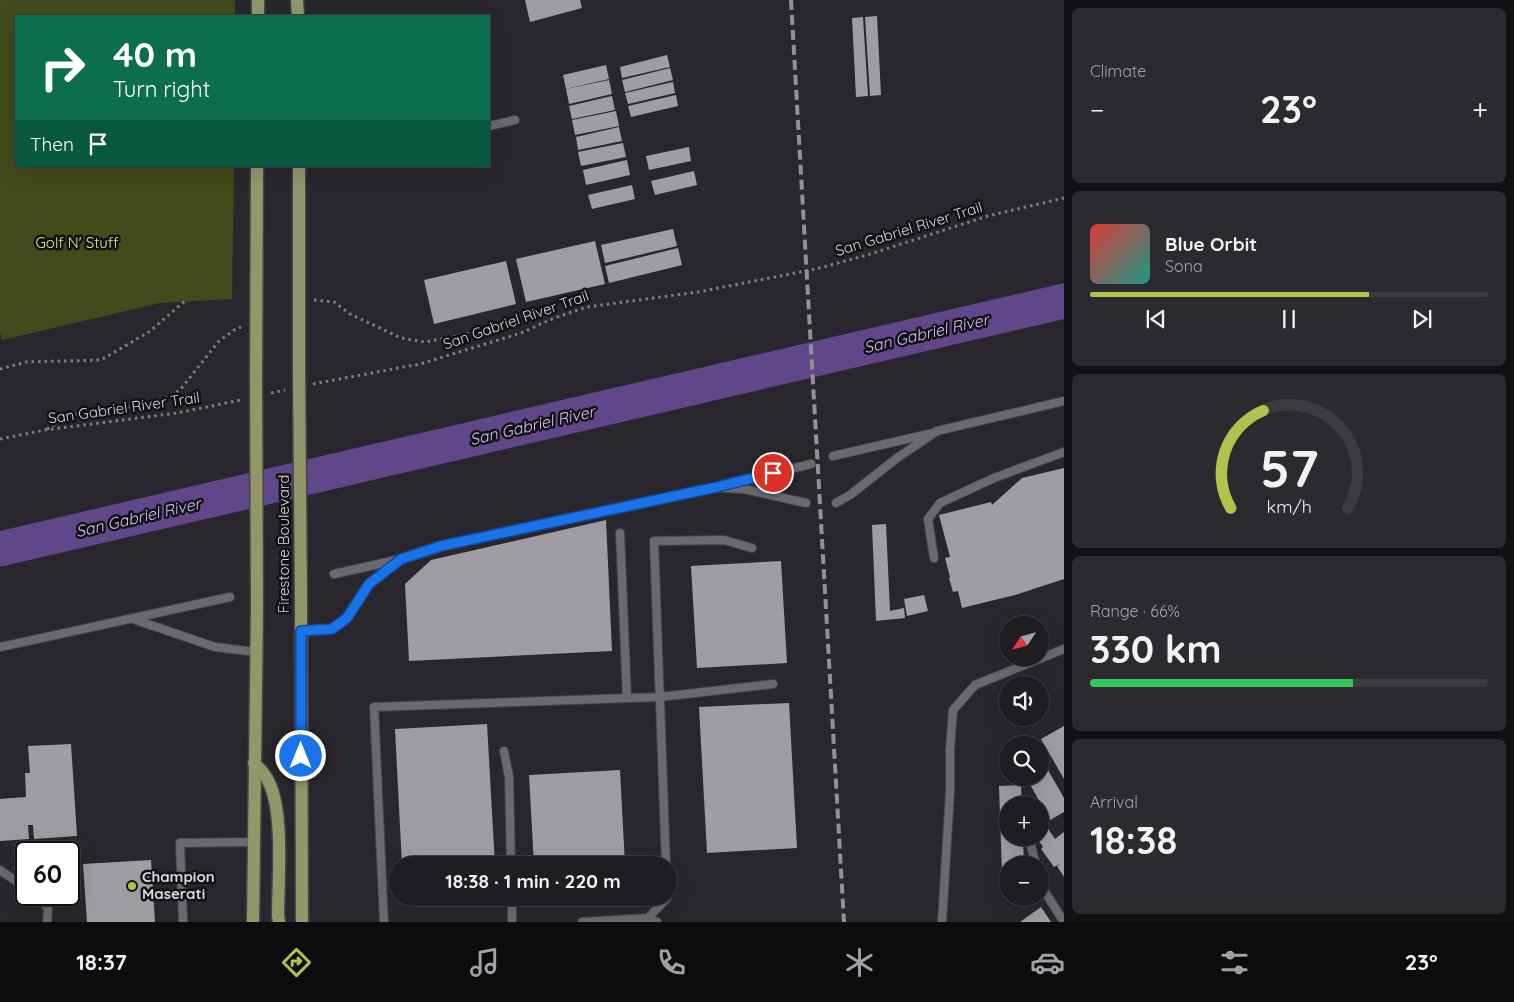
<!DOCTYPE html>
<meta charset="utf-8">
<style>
:root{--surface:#1f1d22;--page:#2c2a2f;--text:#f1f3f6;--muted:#a1a2a5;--line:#3c3b40;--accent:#b2c24b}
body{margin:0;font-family:Quicksand,sans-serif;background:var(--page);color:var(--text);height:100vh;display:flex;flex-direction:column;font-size:19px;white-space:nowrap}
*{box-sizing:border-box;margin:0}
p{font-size:16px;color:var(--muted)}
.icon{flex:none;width:28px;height:28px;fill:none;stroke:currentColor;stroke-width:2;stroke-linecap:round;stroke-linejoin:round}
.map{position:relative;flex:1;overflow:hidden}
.drawer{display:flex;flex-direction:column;gap:8px;padding:8px;background:#111013;width:450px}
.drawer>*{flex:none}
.banner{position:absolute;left:15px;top:15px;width:475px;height:152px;border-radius:0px;box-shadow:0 5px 20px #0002,0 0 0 1px var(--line);background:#0b6e4f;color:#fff;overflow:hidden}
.needle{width:32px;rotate:234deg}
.controls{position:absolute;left:999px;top:616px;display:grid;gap:10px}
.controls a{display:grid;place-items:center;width:50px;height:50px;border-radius:50%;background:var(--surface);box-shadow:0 5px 20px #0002,0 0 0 1px var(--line);font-size:25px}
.speed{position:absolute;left:15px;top:841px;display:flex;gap:10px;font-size:25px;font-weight:700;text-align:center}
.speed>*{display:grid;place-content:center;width:65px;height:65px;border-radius:50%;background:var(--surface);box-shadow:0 5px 20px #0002,0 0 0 1px var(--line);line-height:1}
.speed .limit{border:2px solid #111;border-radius:8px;background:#fff;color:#111}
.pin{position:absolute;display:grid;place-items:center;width:42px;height:42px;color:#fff;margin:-21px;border:2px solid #fff;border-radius:50%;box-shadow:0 1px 5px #0007}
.me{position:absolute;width:55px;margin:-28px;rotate:0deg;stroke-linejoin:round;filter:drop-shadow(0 0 4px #0008)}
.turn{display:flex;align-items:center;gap:18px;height:105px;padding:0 15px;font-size:22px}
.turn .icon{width:65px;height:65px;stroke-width:2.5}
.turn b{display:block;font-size:35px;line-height:42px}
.then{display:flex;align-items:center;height:48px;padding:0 15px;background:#0003;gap:10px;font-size:19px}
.big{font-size:38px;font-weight:700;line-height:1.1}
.drawer .tile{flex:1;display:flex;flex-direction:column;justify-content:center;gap:8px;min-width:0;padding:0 18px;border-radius:8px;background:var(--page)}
.drawer .dial{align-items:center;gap:0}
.dial svg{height:130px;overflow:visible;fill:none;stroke:var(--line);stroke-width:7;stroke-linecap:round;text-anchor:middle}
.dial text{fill:var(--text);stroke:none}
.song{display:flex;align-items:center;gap:15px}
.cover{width:60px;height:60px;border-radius:8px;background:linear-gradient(135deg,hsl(0 70% 55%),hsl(170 70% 35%))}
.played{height:5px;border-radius:2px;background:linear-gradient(90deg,var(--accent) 70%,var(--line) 70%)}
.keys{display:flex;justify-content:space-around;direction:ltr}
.heat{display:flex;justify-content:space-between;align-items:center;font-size:28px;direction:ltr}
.charge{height:8px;border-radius:4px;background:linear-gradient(90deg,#34c759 66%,var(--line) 0)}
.trip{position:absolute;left:389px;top:856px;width:288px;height:50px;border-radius:25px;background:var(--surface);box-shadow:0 5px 20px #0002,0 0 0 1px var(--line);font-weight:700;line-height:50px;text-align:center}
.menu{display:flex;height:80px;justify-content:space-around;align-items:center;background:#0c0c0e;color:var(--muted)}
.menu .icon{width:35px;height:35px}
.menu .current{color:var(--accent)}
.menu b{font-size:22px;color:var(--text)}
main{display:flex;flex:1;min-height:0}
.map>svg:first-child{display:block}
</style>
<main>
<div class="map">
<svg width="1064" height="922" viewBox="0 0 1064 922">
<rect width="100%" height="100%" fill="#29272d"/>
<!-- green -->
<path fill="#434a1b" d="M0,0H235V16H16V166H234L232,299L160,303L2,340L0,332Z"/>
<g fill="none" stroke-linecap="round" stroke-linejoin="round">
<!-- river -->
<path stroke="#604789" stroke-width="35" d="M0,549L1064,301"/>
</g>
<!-- building -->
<g fill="#9f9da4">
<path d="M525,0H580L582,8L530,22Z"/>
<path d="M877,16L881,95L870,96L865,17Z"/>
<path d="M863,17L868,96L856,97L852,18Z"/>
<path d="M667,55L670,67L622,78L620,67Z"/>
<path d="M606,65L609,79L566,89L563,75Z"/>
<path d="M670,68L673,80L625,92L622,80Z"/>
<path d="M609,80L612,94L569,104L566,89Z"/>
<path d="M673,82L675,93L628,104L625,93Z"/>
<path d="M676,95L678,106L631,117L628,106Z"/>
<path d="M612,96L615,110L572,119L569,106Z"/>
<path d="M616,111L619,126L575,135L572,120Z"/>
<path d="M619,127L622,141L578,150L576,137Z"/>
<path d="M623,143L626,157L581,166L578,152Z"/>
<path d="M689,147L691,161L649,170L646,156Z"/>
<path d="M627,160L630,175L586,185L583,170Z"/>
<path d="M694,171L697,185L655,195L651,181Z"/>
<path d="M632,185L635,199L592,209L588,195Z"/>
<path d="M673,229L677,246L605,263L601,245Z"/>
<path d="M595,241L605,284L526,302L516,259Z"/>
<path d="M678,248L682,265L609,283L605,266Z"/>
<path d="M506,261L516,304L434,324L424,280Z"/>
<path d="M1064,468V579L1015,595L962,608L958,591L953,592L949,578L950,577L945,558L950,557L939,515L991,502L992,505L1022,478Z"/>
<path d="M606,520L612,651L409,661L405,584L431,560Z"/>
<path d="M886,524L890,611L904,608L905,618L876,621L872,525Z"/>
<path d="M781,561L787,663L697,668L691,566Z"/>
<path d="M924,595L928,611L907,616L904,599Z"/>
<path d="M789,703L797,848L707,853L699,707Z"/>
<path d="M487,724L495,865H402L395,729Z"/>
<path d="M1064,726V779L1041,739Z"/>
<path d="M71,744L77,836L34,839L33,825H28L29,839L0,841V799L26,797L25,773H30L28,746Z"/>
<path d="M620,770L625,865H534L529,775Z"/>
<path d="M1048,770L1064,798V812L1050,820L1028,781L1034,778H1040V774Z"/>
<path d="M1021,785L1022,805H1008V838H1023L1024,865H1008V873H1002L999,786Z"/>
<path d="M1047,827L1055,839L1064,832V877L1057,866L1061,863L1054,867L1041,849L1043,847L1037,838H1040V833Z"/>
<path d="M151,860L155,922H87L83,864Z"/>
<path d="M1041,907L1051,922H1020Z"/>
</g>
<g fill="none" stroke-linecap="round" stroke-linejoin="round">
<defs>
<g id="lane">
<path d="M489,126L515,120"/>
<path d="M833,456L933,433"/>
<path d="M724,488L744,489L806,503"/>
<path d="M836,503L850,495L897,458L937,431L1064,401"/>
<path d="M620,533L627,698"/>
<path d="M934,558L928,519L940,503L994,478L1064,452"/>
<path d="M334,574L401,559L441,546L717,487L811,464"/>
<path d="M133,619L215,647L256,652"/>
<path d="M301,631L329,629L335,627L347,618L369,584L400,560"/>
<path d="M0,647L230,597"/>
<path d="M504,751L509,777L511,865"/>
<path d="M1030,842L1036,865"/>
<path d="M666,865L654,541L724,540L752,548"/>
<path d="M0,870L16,881L26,893"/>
<path d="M1040,884L1064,922"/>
<path d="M37,895H39L48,909L47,922"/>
<path d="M512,898V922"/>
<path d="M183,922L180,843L252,842"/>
<path d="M384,922L374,707L660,697L773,684"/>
<path d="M582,922L648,918L657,922"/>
<path d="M648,922V918L667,898"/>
<path d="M942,922L950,792V749L953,710L975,685L1064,649"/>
</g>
<g id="primary">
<path d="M297,0L298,16"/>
<path d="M258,16V0"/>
<path d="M299,166V369"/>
<path d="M256,380L257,166"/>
<path d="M301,603L302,922"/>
<path d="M254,763C258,767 263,772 266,777C285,806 278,880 278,915L279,922"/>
<path d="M253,922L257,607"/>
</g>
</defs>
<!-- lane casing -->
<use href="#lane" stroke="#464449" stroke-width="10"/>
<!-- primary casing -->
<use href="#primary" stroke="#464449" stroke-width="15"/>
<!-- path -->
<g stroke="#807e83" stroke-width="3" stroke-dasharray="2.5 4" stroke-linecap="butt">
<path d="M314,300L334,302L350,314L401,338L425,342L463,335L535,312L553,317"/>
<path d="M0,369L26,362L101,360L149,332L186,300"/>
<path d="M313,384L420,364L521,333L554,318L587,307L698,292L816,269L867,255L988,216L1064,198"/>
<path d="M271,393L285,390"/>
<path d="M47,429L70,415L124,408L167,398L180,390L219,341L234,330L241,327"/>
<path d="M0,439L45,430L177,413L241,400"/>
</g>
<!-- lane -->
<use href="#lane" stroke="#6b6970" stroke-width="8"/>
<!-- primary -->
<use href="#primary" stroke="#919769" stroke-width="12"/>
<!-- rail -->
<path stroke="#939196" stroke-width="4" stroke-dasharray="10 5" stroke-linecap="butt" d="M791,0L844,922"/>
<defs>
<g id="primary-bridge">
<path d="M299,369L301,603"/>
<path d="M256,380L257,607"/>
</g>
</defs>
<!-- primary-bridge casing -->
<use href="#primary-bridge" stroke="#464449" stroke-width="15" stroke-linecap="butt"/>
<!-- primary-bridge -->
<use href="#primary-bridge" stroke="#919769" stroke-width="12"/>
</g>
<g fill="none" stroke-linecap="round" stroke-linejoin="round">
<defs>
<path id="route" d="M301,756V631L332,629L347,618L369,584L387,570L401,559L441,546L717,487L773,473"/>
</defs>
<!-- route casing -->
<use href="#route" stroke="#114b97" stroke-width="12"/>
<!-- route -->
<use href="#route" stroke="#1a73e8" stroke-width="9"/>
</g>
<!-- markers -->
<circle fill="#b2c24b" stroke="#111013" stroke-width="2" cx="132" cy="886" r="5"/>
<g text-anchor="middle" stroke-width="5" stroke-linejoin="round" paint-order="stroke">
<!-- street labels -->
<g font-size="15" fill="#dad8dc" stroke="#111013">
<text transform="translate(909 229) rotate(-17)" y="5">San Gabriel River Trail</text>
<text transform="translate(516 320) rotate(-19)" y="5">San Gabriel River Trail</text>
<text transform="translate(124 408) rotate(-8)" y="5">San Gabriel River Trail</text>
<text transform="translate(284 544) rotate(-90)" y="5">Firestone Boulevard</text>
</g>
<!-- park labels -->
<g font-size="15" fill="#dded80" stroke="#111013">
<text x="77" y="248">Golf N' Stuff</text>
</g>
<!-- poi labels -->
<g font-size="15" font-weight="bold" fill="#dad8dc" stroke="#111013" text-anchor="start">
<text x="142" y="882">Champion<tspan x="142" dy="17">Maserati</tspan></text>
</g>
<!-- water labels -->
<g font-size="16" font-style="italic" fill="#d5c2fc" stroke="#111013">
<text transform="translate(926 333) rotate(-13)" y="6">San Gabriel River</text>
<text transform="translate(532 425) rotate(-13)" y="6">San Gabriel River</text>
<text transform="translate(138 517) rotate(-13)" y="6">San Gabriel River</text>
</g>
</g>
</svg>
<div class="controls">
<a><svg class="needle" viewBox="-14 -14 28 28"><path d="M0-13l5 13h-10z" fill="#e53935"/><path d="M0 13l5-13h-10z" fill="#a1a2a5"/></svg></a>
<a><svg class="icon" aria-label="sound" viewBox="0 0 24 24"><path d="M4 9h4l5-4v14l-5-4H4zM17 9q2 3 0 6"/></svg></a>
<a><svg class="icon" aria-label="search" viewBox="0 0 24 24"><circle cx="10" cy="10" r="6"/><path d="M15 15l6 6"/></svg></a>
<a>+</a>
<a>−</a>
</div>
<div class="speed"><div class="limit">60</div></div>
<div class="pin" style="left:773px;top:473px;background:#d93025"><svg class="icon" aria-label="arrive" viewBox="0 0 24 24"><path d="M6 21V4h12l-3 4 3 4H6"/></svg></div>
<svg class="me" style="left:301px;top:756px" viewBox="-20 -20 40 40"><circle r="17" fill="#1a73e8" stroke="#fff" stroke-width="3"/><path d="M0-11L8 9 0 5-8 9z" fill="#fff"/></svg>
<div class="trip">18:38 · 1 min · 220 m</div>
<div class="banner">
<div class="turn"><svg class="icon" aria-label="right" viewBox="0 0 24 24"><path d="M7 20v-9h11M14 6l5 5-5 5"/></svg><div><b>40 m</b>Turn right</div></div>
<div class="then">Then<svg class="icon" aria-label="arrive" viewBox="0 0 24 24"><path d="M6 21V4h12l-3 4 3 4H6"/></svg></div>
</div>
</div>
<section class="drawer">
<div class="tile"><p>Climate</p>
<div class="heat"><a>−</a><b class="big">23°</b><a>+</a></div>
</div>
<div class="tile">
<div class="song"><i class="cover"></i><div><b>Blue Orbit</b><p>Sona</p></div></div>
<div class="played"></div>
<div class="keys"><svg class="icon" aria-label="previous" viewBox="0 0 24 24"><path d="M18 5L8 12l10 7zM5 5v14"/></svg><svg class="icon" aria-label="pause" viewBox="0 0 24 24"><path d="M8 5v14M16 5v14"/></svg><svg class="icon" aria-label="next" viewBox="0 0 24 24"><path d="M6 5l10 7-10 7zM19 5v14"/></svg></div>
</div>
<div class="tile dial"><svg viewBox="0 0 100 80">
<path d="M14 69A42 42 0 1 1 86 69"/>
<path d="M14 69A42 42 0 0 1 34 9" stroke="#b2c24b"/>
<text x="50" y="56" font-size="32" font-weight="700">57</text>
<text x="50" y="72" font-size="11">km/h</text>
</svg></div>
<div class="tile"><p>Range · 66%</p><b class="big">330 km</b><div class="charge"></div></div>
<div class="tile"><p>Arrival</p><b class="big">18:38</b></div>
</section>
</main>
<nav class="menu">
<b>18:37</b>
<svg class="icon current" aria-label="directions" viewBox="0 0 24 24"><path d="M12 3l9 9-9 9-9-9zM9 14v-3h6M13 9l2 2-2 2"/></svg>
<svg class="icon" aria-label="music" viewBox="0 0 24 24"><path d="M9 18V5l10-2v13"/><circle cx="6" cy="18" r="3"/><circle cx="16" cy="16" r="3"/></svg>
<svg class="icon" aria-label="phone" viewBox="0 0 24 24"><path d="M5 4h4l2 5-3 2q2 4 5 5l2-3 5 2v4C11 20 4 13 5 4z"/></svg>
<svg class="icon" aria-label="climate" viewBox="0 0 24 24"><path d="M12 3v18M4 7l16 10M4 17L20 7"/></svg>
<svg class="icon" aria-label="car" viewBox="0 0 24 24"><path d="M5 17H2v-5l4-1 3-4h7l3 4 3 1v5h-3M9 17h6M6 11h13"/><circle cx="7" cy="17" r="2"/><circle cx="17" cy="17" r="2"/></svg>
<svg class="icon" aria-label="filters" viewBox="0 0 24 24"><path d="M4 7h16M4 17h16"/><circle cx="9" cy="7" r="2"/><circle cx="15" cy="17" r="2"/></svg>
<b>23°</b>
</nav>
